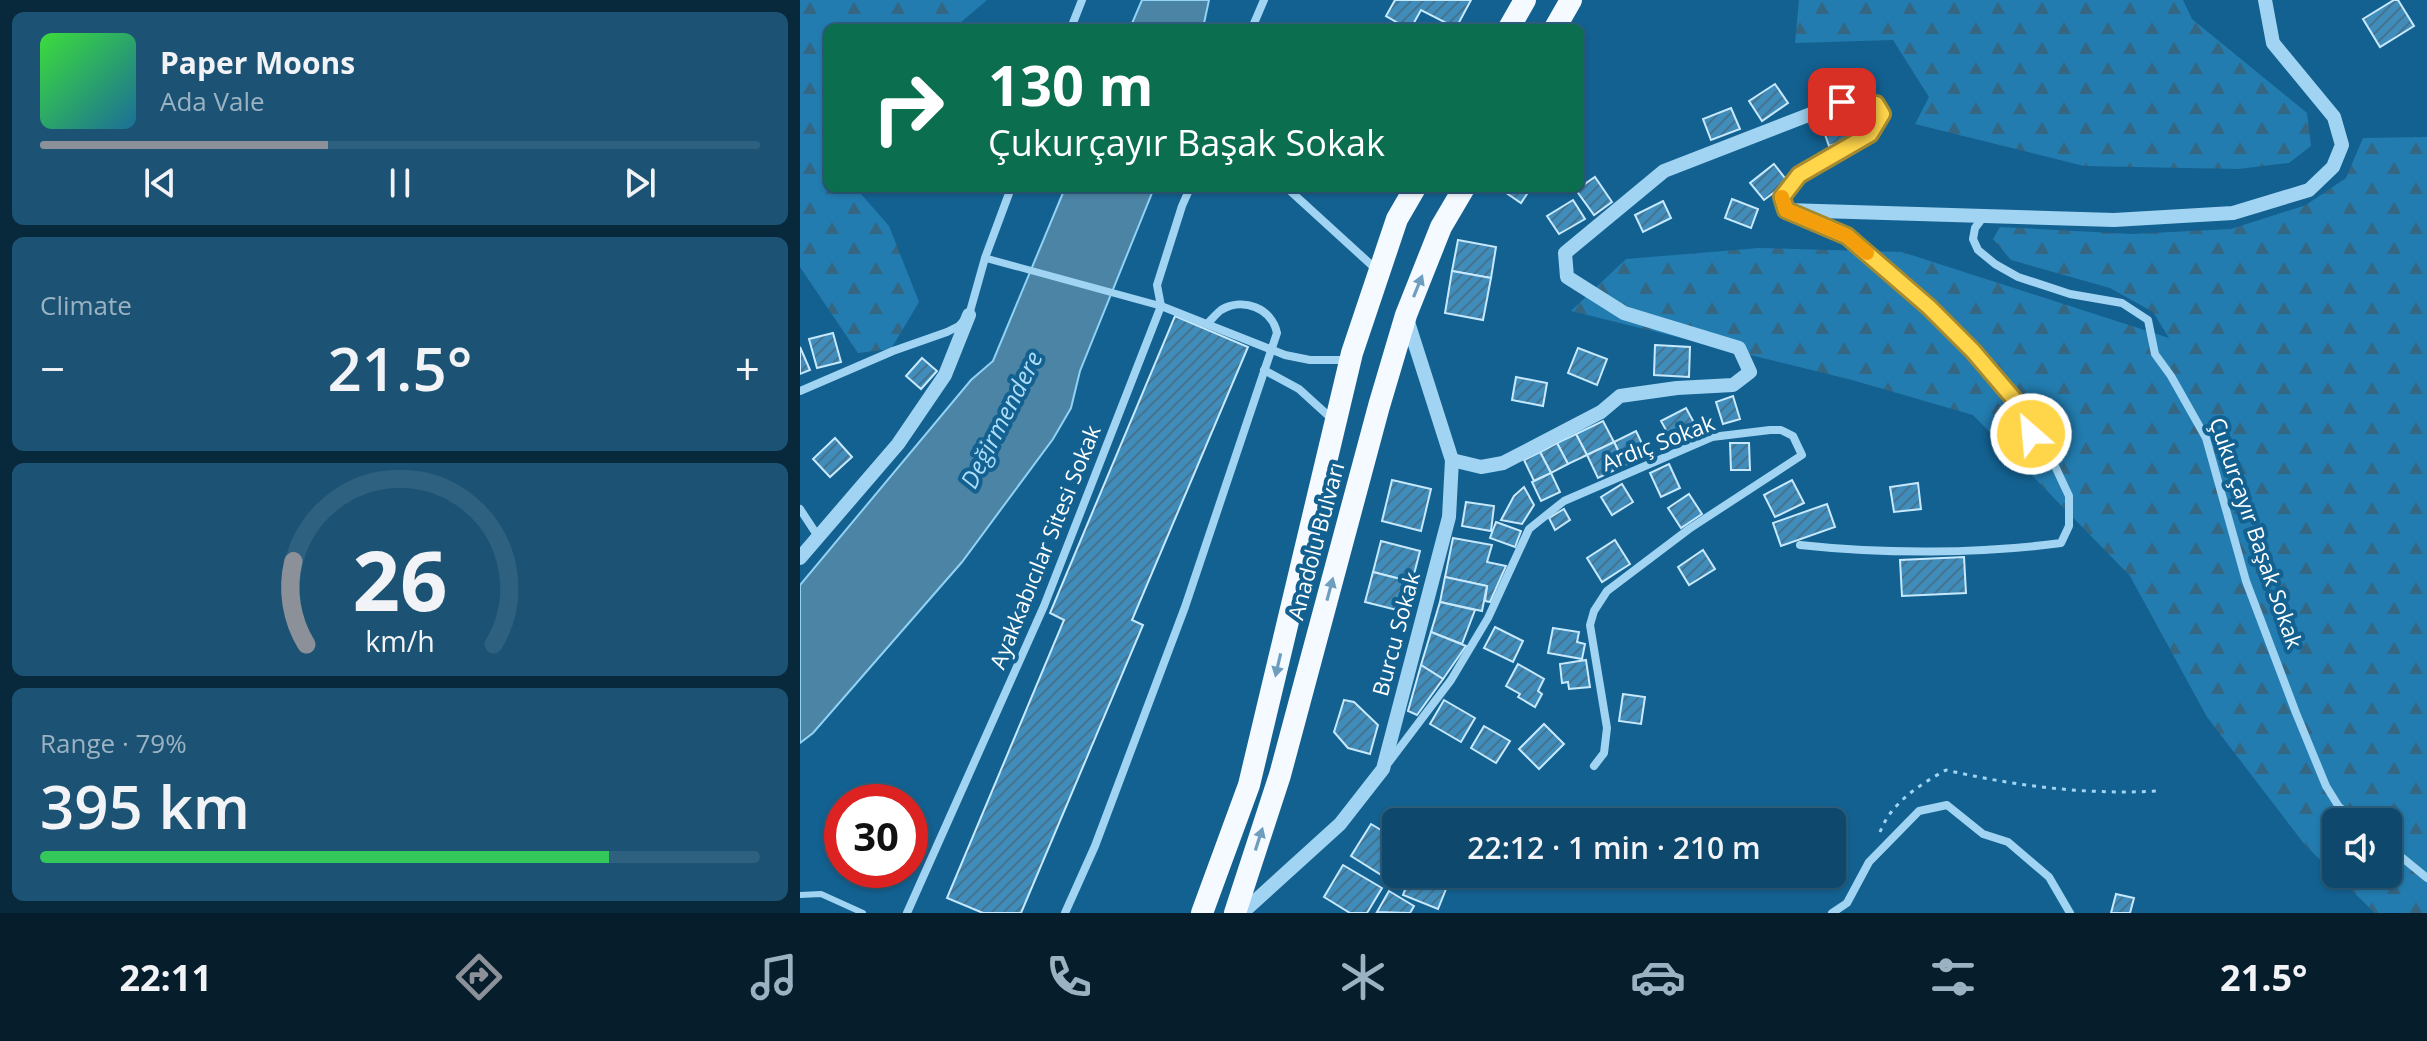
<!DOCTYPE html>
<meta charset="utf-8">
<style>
:root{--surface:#0e496d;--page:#1c5375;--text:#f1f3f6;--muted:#9bb2c2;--line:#2e6180;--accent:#8c9099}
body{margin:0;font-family:"Open Sans",sans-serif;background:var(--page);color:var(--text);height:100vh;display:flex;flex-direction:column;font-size:30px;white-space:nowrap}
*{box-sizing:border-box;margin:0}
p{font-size:26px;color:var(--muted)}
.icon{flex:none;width:44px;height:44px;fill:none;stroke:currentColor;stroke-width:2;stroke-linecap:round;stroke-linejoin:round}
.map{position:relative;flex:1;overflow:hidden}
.panel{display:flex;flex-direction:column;gap:12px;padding:12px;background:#08283c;width:800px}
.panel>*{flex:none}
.banner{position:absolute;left:24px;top:24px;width:760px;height:168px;border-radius:12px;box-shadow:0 2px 6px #0004,0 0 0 2px var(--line);background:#0b6e4f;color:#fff;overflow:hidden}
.tools{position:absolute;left:1522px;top:808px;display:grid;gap:16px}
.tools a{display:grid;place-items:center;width:80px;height:80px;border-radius:12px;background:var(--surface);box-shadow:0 2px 6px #0004,0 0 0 2px var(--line);font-size:40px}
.speed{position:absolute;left:24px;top:784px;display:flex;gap:16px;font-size:40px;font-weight:700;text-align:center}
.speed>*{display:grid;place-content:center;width:104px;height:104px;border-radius:50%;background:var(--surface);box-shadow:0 2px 6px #0004,0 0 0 2px var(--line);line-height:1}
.speed .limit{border:12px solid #d22;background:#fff;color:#111}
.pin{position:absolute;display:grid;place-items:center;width:68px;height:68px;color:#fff;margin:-34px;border-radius:16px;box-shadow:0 4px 12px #0006}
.me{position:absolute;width:88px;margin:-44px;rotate:333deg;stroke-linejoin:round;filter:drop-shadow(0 0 6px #0008)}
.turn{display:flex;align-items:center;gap:28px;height:168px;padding:0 32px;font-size:36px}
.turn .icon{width:104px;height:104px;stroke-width:2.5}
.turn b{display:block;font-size:56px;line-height:68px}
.big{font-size:60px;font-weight:600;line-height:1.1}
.panel .widget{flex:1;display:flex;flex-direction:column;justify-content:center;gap:12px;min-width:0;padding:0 28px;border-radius:12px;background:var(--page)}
.panel .dial{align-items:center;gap:0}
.dial svg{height:208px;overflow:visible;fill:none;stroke:var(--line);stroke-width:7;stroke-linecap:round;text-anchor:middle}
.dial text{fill:var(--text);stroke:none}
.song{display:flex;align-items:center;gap:24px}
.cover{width:96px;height:96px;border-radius:12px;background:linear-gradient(135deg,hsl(120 70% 55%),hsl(200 70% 35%))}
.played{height:8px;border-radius:4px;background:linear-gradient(90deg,var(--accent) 40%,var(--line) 40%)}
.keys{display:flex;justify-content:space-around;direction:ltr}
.heat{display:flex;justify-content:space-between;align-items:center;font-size:44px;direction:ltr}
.charge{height:12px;border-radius:6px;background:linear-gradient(90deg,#34c759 79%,var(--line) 0)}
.trip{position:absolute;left:582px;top:808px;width:464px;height:80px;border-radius:12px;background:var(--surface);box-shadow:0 2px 6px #0004,0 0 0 2px var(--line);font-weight:600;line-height:80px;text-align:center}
.dock{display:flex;height:128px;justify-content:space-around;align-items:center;background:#061d2c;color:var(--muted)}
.dock .icon{width:56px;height:56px}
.dock .on{color:var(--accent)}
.dock b{font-size:36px;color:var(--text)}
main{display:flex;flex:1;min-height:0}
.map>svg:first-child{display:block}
</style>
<main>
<section class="panel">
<div class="widget">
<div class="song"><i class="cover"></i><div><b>Paper Moons</b><p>Ada Vale</p></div></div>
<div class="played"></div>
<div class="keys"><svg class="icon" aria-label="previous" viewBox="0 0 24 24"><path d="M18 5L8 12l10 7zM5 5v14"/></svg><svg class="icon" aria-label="pause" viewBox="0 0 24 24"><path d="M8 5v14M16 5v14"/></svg><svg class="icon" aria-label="next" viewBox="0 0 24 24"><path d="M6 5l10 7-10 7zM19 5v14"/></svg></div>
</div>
<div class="widget"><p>Climate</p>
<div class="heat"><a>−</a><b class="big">21.5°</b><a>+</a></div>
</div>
<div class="widget dial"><svg viewBox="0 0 100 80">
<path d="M14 69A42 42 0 1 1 86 69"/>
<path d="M14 69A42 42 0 0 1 9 37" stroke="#8c9099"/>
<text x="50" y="56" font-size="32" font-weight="700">26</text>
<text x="50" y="72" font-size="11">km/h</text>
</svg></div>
<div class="widget"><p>Range · 79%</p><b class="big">395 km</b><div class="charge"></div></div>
</section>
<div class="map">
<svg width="1627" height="913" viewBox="0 0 1627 913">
<defs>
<pattern id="forest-firs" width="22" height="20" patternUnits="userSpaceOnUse" patternTransform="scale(2)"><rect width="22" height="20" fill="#227caf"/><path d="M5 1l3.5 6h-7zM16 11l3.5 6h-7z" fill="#356682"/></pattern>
<pattern id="building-hatch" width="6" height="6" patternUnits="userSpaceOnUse" patternTransform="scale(2)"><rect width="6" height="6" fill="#408dbc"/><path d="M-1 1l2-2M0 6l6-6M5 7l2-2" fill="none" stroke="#45738f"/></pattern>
</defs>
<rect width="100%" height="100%" fill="#136191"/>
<!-- forest -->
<g fill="url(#forest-firs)" fill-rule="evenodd">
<path d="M0,0H187L154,28H28V188H64L61,194L89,226L119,302L91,349L58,353L0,267Z"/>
<path d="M999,0H1383L1392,19L1507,113L1511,146L1489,163L1438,169L1284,166L1115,124L1129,97L1093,40L995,43Z"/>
<path d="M1627,137V913H1575L1505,845L1407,717L1330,576L1173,415L1052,380L771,311L826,259L959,248L1102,252L1369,338L1353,312L1310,288L1211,260L1193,239L1200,227L1331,234L1431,229L1506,205L1546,178L1563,138ZM1536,822H1588V874H1536Z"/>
</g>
<!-- water -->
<g fill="#4c84a5" stroke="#91d2f5" stroke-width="2">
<path d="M342,0H409L403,28H330Z"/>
<path d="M265,188H354L280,371L271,408L253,439L162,562L13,733L0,743V585L171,380L193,361Z"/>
</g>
<!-- building -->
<g fill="url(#building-hatch)" stroke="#c7e9fd" stroke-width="2">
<path d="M595,0H671L656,28L621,10L611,28H607L586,16Z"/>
<path d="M1594,0H1598L1614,26L1580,47L1563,19Z"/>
<path d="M975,84L988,103L962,121L949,101Z"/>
<path d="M931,108L940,129L911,140L903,119Z"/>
<path d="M1055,108L1065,134L1029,146L1020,120Z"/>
<path d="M974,164L988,182L964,200L950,183Z"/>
<path d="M795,177L812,202L794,215L776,190Z"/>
<path d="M699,188H731L721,203Z"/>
<path d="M932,199L958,209L951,228L925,218Z"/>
<path d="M773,200L785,219L759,234L747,216Z"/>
<path d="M863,201L871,218L843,232L835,215Z"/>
<path d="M658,240L696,247L691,278L652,271Z"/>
<path d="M652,271L691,278L683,320L645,313Z"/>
<path d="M375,316L448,347L332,620L343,625L221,913H183L147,898L264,620L250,613Z"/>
<path d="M33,333L41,362L17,368L9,339Z"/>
<path d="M855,345L890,347L889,377L854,375Z"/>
<path d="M0,347L10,370L0,374Z"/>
<path d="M778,348L807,359L797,385L768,373Z"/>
<path d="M122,358L137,371L121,389L106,376Z"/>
<path d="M716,377L747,383L743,406L712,400Z"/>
<path d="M933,396L940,419L923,424L916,402Z"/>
<path d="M886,408L898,430L873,443L861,421Z"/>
<path d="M803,421L814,442L787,455L776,434Z"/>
<path d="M836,431L847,454L825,465L814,442Z"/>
<path d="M776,434L787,455L768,464L757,443Z"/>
<path d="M35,438L52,457L30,477L13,459Z"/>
<path d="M814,442L825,465L798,478L787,455Z"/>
<path d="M757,443L768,464L751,473L740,452Z"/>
<path d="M930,443H949L950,470H931Z"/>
<path d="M740,452L751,473L734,481L724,460Z"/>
<path d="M869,464L880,488L861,497L850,473Z"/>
<path d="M751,473L760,492L741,501L732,482Z"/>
<path d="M592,480L631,489L621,531L582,521Z"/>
<path d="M992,480L1004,503L975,517L964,495Z"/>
<path d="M1118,483L1121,509L1094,512L1090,487Z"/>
<path d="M822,484L833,502L812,515L801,497Z"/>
<path d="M724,487L734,505L722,524L701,520L714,496Z"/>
<path d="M889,494L902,514L881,528L868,508Z"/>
<path d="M666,502L694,506L691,531L662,526Z"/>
<path d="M1027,504L1035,527L981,546L973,523Z"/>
<path d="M764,509L770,520L755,530L749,518Z"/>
<path d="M696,522L721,531L715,547L690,538Z"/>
<path d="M653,538L692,545L687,562L706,566L690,602L685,601L687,586L645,577Z"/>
<path d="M815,540L830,564L802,582L787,558Z"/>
<path d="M581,541L620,551L612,582L573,572Z"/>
<path d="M903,550L915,569L889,585L878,567Z"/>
<path d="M1164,557L1166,593L1102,596L1100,560Z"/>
<path d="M573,572L612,582L605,612L565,602Z"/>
<path d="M645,577L687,586L682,611L640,602Z"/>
<path d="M640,602L675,610L662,644L631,632Z"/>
<path d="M695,627L723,641L713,662L684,648Z"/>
<path d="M753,628L779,632L777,642L785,644L782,659L748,653Z"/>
<path d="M631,632L666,646L643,679L621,665Z"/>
<path d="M786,660L790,687L769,689L768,682L762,683L760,664Z"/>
<path d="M718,664L744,679L738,691L742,694L735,707L718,697L720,694L706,686Z"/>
<path d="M621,665L643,679L617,715L608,711Z"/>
<path d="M823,694L845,697L841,724L819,721Z"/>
<path d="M544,700L554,702L578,725L570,754L548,748L534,732Z"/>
<path d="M644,700L675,718L661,742L630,724Z"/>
<path d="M744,724L764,744L739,769L719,749Z"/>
<path d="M684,726L710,741L696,763L671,748Z"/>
<path d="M571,824L596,839V855L583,876L551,856Z"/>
<path d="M543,865L582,888L567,913H550L524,897Z"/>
<path d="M631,874H652L638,909L603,895L610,877L627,883Z"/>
<path d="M589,891L614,906L610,913L577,912Z"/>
<path d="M1316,894L1334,898L1330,913H1311Z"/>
</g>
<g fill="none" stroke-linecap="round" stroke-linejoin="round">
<!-- path -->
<path stroke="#a0d4f2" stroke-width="3" stroke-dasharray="4 6" stroke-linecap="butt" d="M1080,832C1091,803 1119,785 1146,770C1215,786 1286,795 1357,791"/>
<!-- service -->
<path stroke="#a0d4f2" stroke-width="6" d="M0,895L21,894L63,913"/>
<!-- pedestrian -->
<path stroke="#a0d4f2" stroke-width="7" d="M185,258L361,306"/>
<!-- minor -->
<g stroke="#a0d4f2" stroke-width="8">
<path d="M271,28L282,0"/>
<path d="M452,28L464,0"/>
<path d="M487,188L578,271"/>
<path d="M994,214L1047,236L1129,307L1173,351L1213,398L1231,434L1254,464L1269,496V526L1261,543C1179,554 1083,554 1000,545"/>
<path d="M1184,216L1175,228L1173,239L1178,250L1195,264L1218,277L1270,294L1322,303L1348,320L1355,354L1371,376L1406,438L1446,581L1496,713L1526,786L1539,807L1558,822"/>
<path d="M361,306L485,355L510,360H547"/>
<path d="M464,370L499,389L532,419"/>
<path d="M0,391L93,351L147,332L159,326L169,315L185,258L211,188"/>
<path d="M0,509L19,538"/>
<path d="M589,762L651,680L688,618L729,529L764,501L912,437L970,430H981L993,436L1002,455L889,529L807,591L794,611L790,625L807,728L804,753L794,766"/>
<path d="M1588,846L1627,878"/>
<path d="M107,913L244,606L361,306L357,285L382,206L390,188"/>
<path d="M265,913L295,846L385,607L477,333C472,308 443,297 421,310C416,314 411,320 407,324"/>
<path d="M1032,913L1047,903L1069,862L1119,811L1147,805L1183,834L1208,842L1249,877L1270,913"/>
</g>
<!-- tertiary -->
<g stroke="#a0d4f2" stroke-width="14">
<path d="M652,460L681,467L703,463L801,412L820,396L877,388L933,385L950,372L939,348L824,313L767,277L765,253L864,171L1042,102L1076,104L1082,114L1070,134L999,175L982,197L986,210L1314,220L1433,213L1509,190L1533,167L1542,145L1534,117L1473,43L1465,0"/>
<path d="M0,558L98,444L145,375L169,315"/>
<path d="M442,913L540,824L583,769L649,517L652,460L606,316"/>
</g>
<!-- trunk -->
<g stroke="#f4faff" stroke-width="22">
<path d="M709,28L725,0"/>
<path d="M755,28L771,0"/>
<path d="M402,913L449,785L552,353L597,219L615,188"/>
<path d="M435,913L480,775L579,406L606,315L641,227L664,188"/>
</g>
</g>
<!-- one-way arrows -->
<defs><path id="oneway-solid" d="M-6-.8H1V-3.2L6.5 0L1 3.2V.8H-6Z" transform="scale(2)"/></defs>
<g fill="#6d9ebd">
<use href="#oneway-solid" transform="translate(618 286) rotate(-68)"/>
<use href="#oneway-solid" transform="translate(530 589) rotate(-75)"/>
<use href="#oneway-solid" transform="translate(478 665) rotate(103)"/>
<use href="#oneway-solid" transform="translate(459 839) rotate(-72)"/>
</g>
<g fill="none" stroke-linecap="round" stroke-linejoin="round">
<defs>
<path id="route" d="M1042,102L1076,104L1082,114L1070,134L999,175L982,197L986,210L1047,236L1129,307L1173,351L1213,398L1231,434"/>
</defs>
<!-- route casing -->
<use href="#route" stroke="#a68a30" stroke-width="20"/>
<!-- route -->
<use href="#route" stroke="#ffd54a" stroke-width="14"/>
<!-- slow -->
<path stroke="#f59e0b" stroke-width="14" d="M982,197L986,210L1047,236L1067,253"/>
</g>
<g text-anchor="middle" stroke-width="8" stroke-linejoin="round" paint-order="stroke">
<!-- street labels -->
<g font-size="22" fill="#fff" stroke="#136191">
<text transform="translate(858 443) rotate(-21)" y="8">Ardıç Sokak</text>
<text transform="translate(1456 533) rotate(71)" y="8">Çukurçayır Başak Sokak</text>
<text transform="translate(516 541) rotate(-75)" y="8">Anadolu Bulvarı</text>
<text transform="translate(245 547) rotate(-68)" y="8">Ayakkabıcılar Sitesi Sokak</text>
<text transform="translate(596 634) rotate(-75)" y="8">Burcu Sokak</text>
</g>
<!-- water labels -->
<g font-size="24" font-style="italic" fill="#acddf9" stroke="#136191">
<text transform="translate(202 420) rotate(-63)" y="8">Değirmendere</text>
</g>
</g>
</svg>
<div class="tools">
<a><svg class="icon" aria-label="sound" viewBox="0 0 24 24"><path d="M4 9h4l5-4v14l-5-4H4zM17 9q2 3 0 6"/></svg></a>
</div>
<div class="speed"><div class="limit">30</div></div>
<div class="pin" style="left:1042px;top:102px;background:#d93025"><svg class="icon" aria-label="arrive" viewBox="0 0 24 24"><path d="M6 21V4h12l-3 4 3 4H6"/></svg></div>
<svg class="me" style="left:1231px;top:434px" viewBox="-20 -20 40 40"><circle r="17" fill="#ffd54a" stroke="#fff" stroke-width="3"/><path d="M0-11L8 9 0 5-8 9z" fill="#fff"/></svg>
<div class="trip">22:12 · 1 min · 210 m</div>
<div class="banner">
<div class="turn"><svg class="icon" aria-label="right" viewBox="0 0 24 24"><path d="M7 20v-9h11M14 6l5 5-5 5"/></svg><div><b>130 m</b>Çukurçayır Başak Sokak</div></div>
</div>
</div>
</main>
<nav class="dock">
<b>22:11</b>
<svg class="icon on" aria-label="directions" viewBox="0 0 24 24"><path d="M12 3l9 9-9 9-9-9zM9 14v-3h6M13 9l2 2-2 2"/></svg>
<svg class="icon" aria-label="music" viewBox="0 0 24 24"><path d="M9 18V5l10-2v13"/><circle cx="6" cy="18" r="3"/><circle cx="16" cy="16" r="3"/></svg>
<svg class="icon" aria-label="phone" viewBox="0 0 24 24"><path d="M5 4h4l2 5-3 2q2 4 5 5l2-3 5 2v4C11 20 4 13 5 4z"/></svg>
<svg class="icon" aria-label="climate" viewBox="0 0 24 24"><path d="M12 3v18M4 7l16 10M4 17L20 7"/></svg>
<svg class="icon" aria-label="car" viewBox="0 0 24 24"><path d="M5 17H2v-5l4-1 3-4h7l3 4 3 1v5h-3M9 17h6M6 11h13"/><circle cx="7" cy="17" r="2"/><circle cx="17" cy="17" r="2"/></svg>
<svg class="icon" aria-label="filters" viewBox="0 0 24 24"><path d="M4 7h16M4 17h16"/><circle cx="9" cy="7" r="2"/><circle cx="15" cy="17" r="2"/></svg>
<b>21.5°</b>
</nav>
